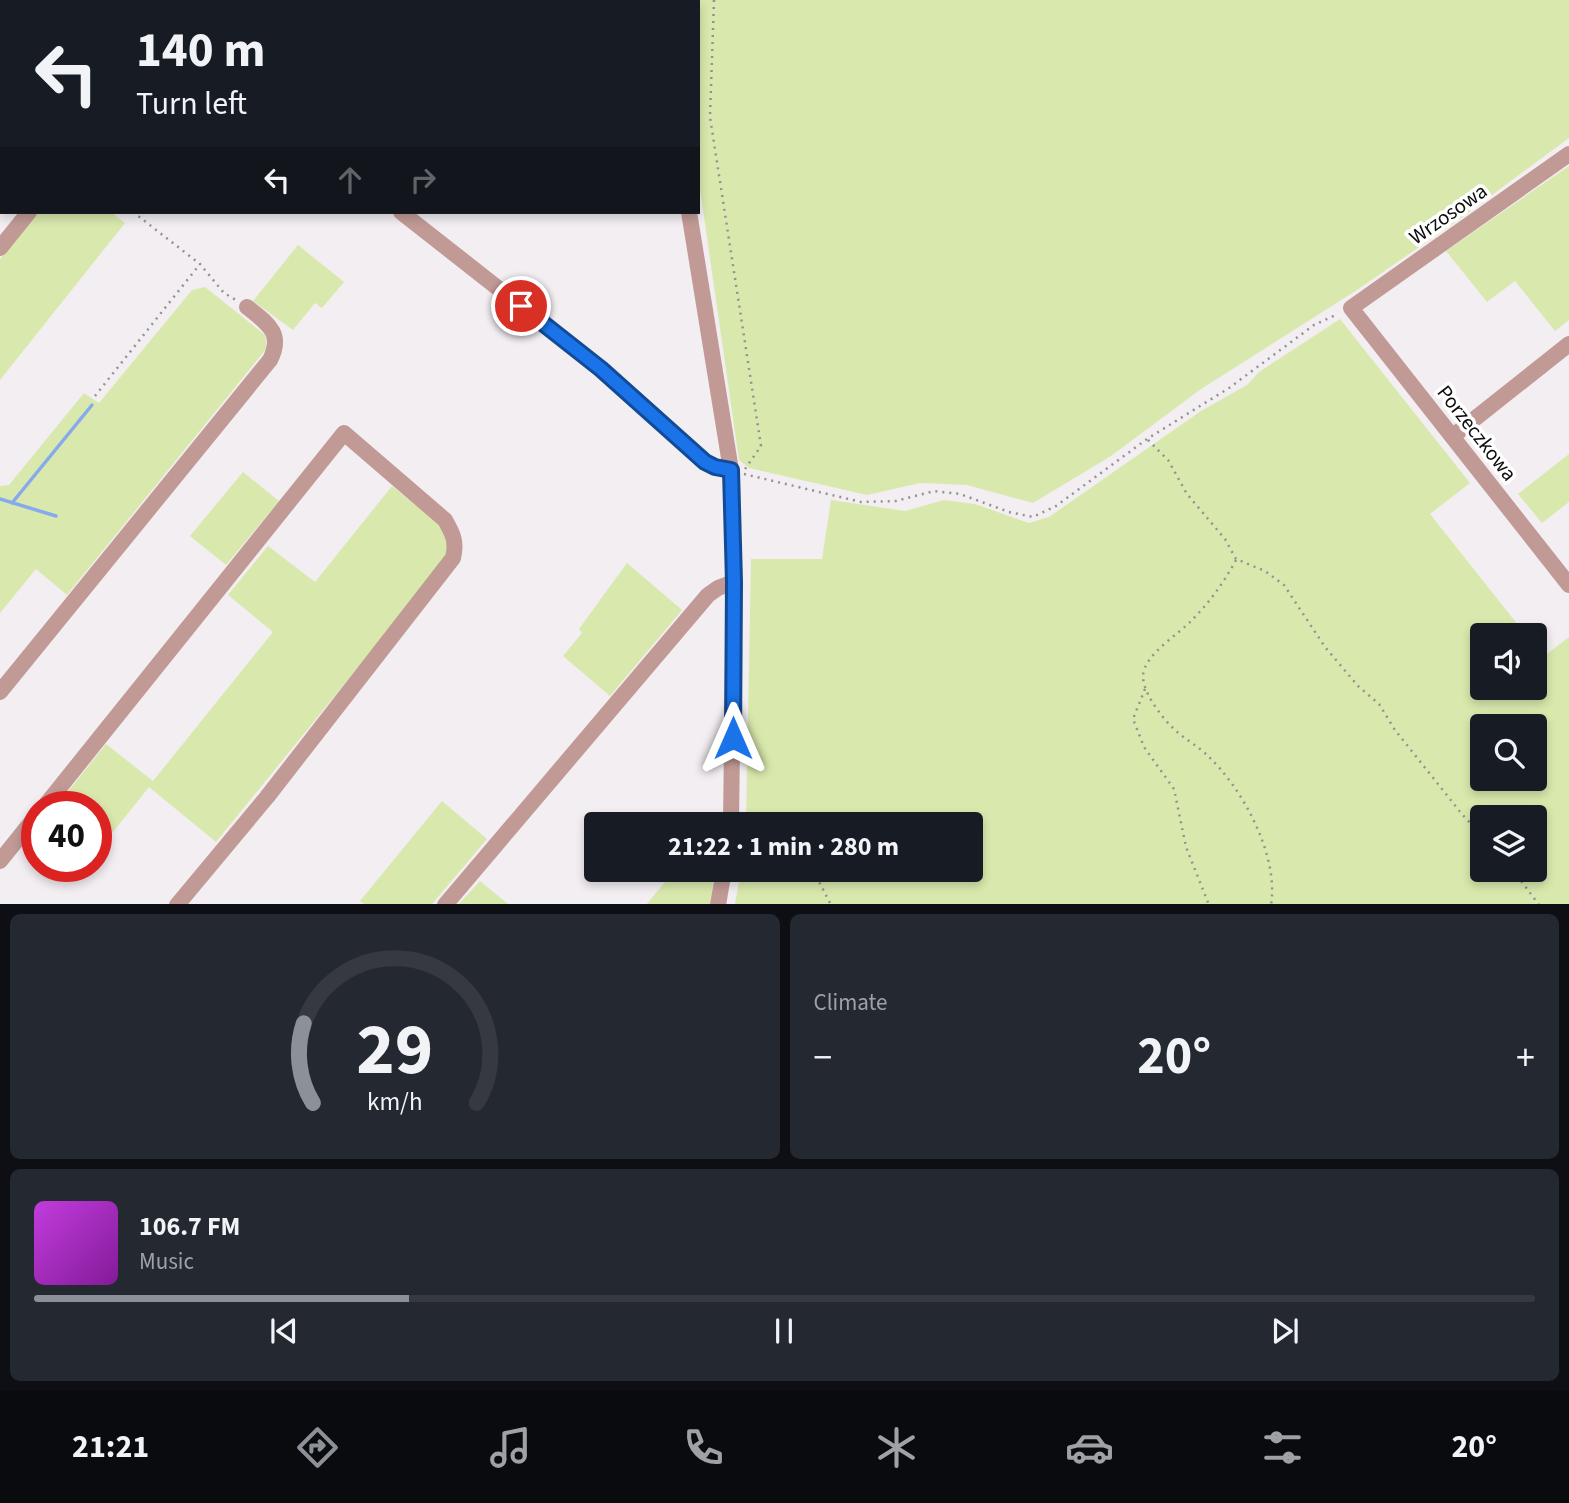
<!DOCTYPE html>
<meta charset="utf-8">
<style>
:root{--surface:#171b24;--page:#242831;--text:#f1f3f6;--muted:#9ea1a6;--line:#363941;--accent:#8c9099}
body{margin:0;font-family:"Source Sans 3",sans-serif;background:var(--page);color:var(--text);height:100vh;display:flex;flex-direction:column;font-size:26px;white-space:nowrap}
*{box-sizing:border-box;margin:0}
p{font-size:23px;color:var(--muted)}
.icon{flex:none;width:38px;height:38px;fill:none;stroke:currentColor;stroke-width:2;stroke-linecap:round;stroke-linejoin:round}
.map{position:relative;height:904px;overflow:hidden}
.details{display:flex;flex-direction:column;gap:10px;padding:10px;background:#0d0f14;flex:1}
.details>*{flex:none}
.banner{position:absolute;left:0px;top:0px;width:700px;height:214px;box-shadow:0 4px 10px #0003;background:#171b24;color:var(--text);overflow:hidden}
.controls{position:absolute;left:1470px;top:623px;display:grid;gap:14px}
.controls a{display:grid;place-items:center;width:77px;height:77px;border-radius:7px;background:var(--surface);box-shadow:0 4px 10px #0003;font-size:35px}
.speed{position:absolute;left:21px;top:791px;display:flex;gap:14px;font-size:35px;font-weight:700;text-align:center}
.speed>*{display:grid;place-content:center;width:91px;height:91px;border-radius:50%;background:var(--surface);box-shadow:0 4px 10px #0003;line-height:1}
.speed .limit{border:10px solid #d22;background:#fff;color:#111}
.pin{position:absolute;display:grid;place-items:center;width:60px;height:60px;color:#fff;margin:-30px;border:4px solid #fff;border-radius:50%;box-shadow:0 2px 7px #0007}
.me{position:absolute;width:77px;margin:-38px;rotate:0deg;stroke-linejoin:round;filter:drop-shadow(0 0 5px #0008)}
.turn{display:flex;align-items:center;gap:24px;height:147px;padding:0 21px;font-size:32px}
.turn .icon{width:91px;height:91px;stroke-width:2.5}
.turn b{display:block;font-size:49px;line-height:60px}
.lanes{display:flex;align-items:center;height:66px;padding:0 21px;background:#0003;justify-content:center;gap:35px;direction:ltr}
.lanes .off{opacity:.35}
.big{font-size:52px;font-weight:700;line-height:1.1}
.details .card{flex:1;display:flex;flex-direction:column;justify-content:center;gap:10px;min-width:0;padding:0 24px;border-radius:10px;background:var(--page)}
.details .dial{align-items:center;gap:0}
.dial svg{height:182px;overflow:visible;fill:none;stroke:var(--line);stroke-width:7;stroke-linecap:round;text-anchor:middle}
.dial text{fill:var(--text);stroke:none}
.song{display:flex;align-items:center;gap:21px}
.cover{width:84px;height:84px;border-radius:10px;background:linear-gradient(135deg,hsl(290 70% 55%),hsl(290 70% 35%))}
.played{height:7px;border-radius:4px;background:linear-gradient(90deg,var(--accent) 25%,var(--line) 25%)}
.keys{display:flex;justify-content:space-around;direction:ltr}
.heat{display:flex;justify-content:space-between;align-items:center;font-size:38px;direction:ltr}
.details .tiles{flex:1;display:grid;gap:10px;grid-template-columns:1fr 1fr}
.card:last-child{grid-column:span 2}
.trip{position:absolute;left:584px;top:812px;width:399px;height:70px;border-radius:7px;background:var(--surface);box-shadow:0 4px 10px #0003;font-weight:700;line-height:70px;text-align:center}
.tabs{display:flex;height:112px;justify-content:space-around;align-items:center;background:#090b0e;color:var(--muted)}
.tabs .icon{width:49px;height:49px}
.tabs .current{color:var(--accent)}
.tabs b{font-size:32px;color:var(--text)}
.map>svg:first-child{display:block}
</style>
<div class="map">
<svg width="1569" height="905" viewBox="0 0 1569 905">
<rect width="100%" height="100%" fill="#f2eef2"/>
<!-- green -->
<g fill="#d9e9ad" fill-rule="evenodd">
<path d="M690,0H1569V138L1461,218L1357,290L1201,389L1111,456L1033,503L967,485L920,483L867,495L749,468L739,460L698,175V2Z"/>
<path d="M1569,166V320L1555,331L1515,281L1487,302L1446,251Z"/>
<path d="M38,212H111L125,223L0,380V259Z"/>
<path d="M298,245L344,282L322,308L315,303L293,330L253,301Z"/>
<path d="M205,287L265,335L267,348L67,595L36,569L0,613V486L9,485L84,393L99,403L192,290Z"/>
<path d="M1340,319L1470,483L1430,514L1526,635H1482V688H1535V646L1543,657L1569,637V904H735L741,870H971V824H746L751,559H822L831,500L905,511L944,500L975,504L1029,523L1049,517L1201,411L1247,385L1259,372ZM1482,726H1535V779H1482ZM1482,817H1535V870H1482Z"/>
<path d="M1569,454V502L1542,523L1518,494Z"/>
<path d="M243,472L279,501L226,565L190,536Z"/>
<path d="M392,486L451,534L450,554L216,842L149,787L113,832L96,818V807H82L66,794L106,744L153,781L273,632L228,595L268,546L315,582Z"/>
<path d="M627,563L682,610L610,696L563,656L582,633L579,629Z"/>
<path d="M442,801L487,839L432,904H364L360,901Z"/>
<path d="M675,870H714L711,904L646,905Z"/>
<path d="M480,881L508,904H459Z"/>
</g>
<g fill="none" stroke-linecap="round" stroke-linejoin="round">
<!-- stream -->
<g stroke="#87aaed" stroke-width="3.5">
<path d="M0,499L56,516"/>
<path d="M12,503L92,405"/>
</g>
<!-- path -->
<g stroke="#949194" stroke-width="2.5" stroke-dasharray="2 5" stroke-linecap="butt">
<path d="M714,0L710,117L761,446L745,469"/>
<path d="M321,2L322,0"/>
<path d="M133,212L200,264L224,293L236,300"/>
<path d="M95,396L200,264"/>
<path d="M1148,440L1168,460L1187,494L1225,539L1236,559L1265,571L1284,585L1325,647L1358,686L1379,704L1395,730L1461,813L1482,836"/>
<path d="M744,474L861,502L896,501L934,491L960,494L1009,512L1033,517L1056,506L1147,439L1229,388L1314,325L1338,314"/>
<path d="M1236,560C1224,582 1210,602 1192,620C1179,634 1145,654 1143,675C1142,691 1160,715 1171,726C1182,738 1197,745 1208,756C1243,789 1279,856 1271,905"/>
<path d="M1145,689L1133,719L1144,747L1174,789L1186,847L1209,905"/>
<path d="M745,820L762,824"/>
<path d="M813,870L831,905"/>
<path d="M1513,870L1539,905"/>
</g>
<!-- minor -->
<g stroke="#c19a95" stroke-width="16">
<path d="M137,0L139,2"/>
<path d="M674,2V0"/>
<path d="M1569,154L1351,308L1569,585"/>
<path d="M401,212L601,369L705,462L715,467L731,470"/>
<path d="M689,212L731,470L734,582L731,824"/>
<path d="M0,248L29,212"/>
<path d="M1453,436L1569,344"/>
<path d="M0,692L270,360C284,333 267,323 247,307"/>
<path d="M44,807L344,433L445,520C453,534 457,542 453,558L267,797L177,905"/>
<path d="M0,861L37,815"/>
<path d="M445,905L708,595L718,588L734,582"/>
<path d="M718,905L724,870"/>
</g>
</g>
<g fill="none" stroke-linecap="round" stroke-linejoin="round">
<defs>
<path id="route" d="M521,306L601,369L705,462L715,467L731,470L734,582L733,738"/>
</defs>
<!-- route casing -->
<use href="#route" stroke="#114b97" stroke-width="18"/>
<!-- route -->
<use href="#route" stroke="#1a73e8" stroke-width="12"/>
</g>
<g text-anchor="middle" stroke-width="7" stroke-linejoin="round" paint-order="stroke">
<!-- street labels -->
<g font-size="21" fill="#0e0d0e" stroke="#fff">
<text transform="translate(1448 214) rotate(-35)" y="7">Wrzosowa</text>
<text transform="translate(1477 433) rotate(52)" y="7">Porzeczkowa</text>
</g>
</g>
</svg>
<div class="controls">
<a><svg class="icon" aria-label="sound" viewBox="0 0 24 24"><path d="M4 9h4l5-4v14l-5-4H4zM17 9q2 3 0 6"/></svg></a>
<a><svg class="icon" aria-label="search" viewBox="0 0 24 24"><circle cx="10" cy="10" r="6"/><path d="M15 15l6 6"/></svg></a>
<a><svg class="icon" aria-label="layers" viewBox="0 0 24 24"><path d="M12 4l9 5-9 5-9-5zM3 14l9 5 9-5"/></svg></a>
</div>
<div class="speed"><div class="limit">40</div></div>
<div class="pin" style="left:521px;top:306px;background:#d93025"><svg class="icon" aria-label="arrive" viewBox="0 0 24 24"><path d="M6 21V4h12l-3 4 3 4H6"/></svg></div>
<svg class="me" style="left:733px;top:738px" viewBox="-20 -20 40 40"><path d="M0-17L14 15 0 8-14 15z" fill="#1a73e8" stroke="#fff" stroke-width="4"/></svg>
<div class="trip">21:22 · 1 min · 280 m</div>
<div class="banner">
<div class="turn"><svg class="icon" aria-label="left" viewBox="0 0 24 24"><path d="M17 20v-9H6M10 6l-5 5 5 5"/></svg><div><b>140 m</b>Turn left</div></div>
<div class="lanes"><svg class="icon" aria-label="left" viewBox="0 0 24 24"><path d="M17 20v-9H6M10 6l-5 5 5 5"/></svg><svg class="icon off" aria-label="ahead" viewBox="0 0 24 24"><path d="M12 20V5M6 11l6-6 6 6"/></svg><svg class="icon off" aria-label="right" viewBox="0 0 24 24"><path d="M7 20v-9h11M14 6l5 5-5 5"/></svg></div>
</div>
</div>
<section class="details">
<div class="tiles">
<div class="card dial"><svg viewBox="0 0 100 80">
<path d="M14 69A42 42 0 1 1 86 69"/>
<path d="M14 69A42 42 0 0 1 10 34" stroke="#8c9099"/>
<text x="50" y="56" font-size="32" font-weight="700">29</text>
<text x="50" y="72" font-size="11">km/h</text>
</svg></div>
<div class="card"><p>Climate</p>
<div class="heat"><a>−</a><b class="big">20°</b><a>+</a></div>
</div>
<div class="card">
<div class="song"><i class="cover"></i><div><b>106.7 FM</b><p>Music</p></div></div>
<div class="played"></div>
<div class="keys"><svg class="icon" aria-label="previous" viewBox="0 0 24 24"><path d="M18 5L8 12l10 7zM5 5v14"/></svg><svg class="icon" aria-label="pause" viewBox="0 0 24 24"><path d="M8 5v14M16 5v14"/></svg><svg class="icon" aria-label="next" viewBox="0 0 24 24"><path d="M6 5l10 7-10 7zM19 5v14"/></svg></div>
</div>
</div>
</section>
<nav class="tabs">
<b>21:21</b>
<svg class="icon current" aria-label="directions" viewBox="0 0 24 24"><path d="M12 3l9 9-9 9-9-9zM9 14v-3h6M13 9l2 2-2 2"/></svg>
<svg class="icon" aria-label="music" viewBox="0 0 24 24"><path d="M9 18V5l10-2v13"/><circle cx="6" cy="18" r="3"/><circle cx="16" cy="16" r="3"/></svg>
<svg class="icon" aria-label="phone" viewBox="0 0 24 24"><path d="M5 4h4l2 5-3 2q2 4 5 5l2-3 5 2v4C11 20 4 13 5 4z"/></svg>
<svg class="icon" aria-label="climate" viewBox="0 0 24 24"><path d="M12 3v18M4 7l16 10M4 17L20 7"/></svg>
<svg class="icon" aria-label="car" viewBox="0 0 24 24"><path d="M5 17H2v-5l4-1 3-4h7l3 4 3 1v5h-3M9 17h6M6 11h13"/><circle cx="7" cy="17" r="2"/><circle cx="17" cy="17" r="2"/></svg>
<svg class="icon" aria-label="filters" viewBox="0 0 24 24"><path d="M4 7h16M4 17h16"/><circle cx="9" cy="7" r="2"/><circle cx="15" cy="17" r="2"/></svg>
<b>20°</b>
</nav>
